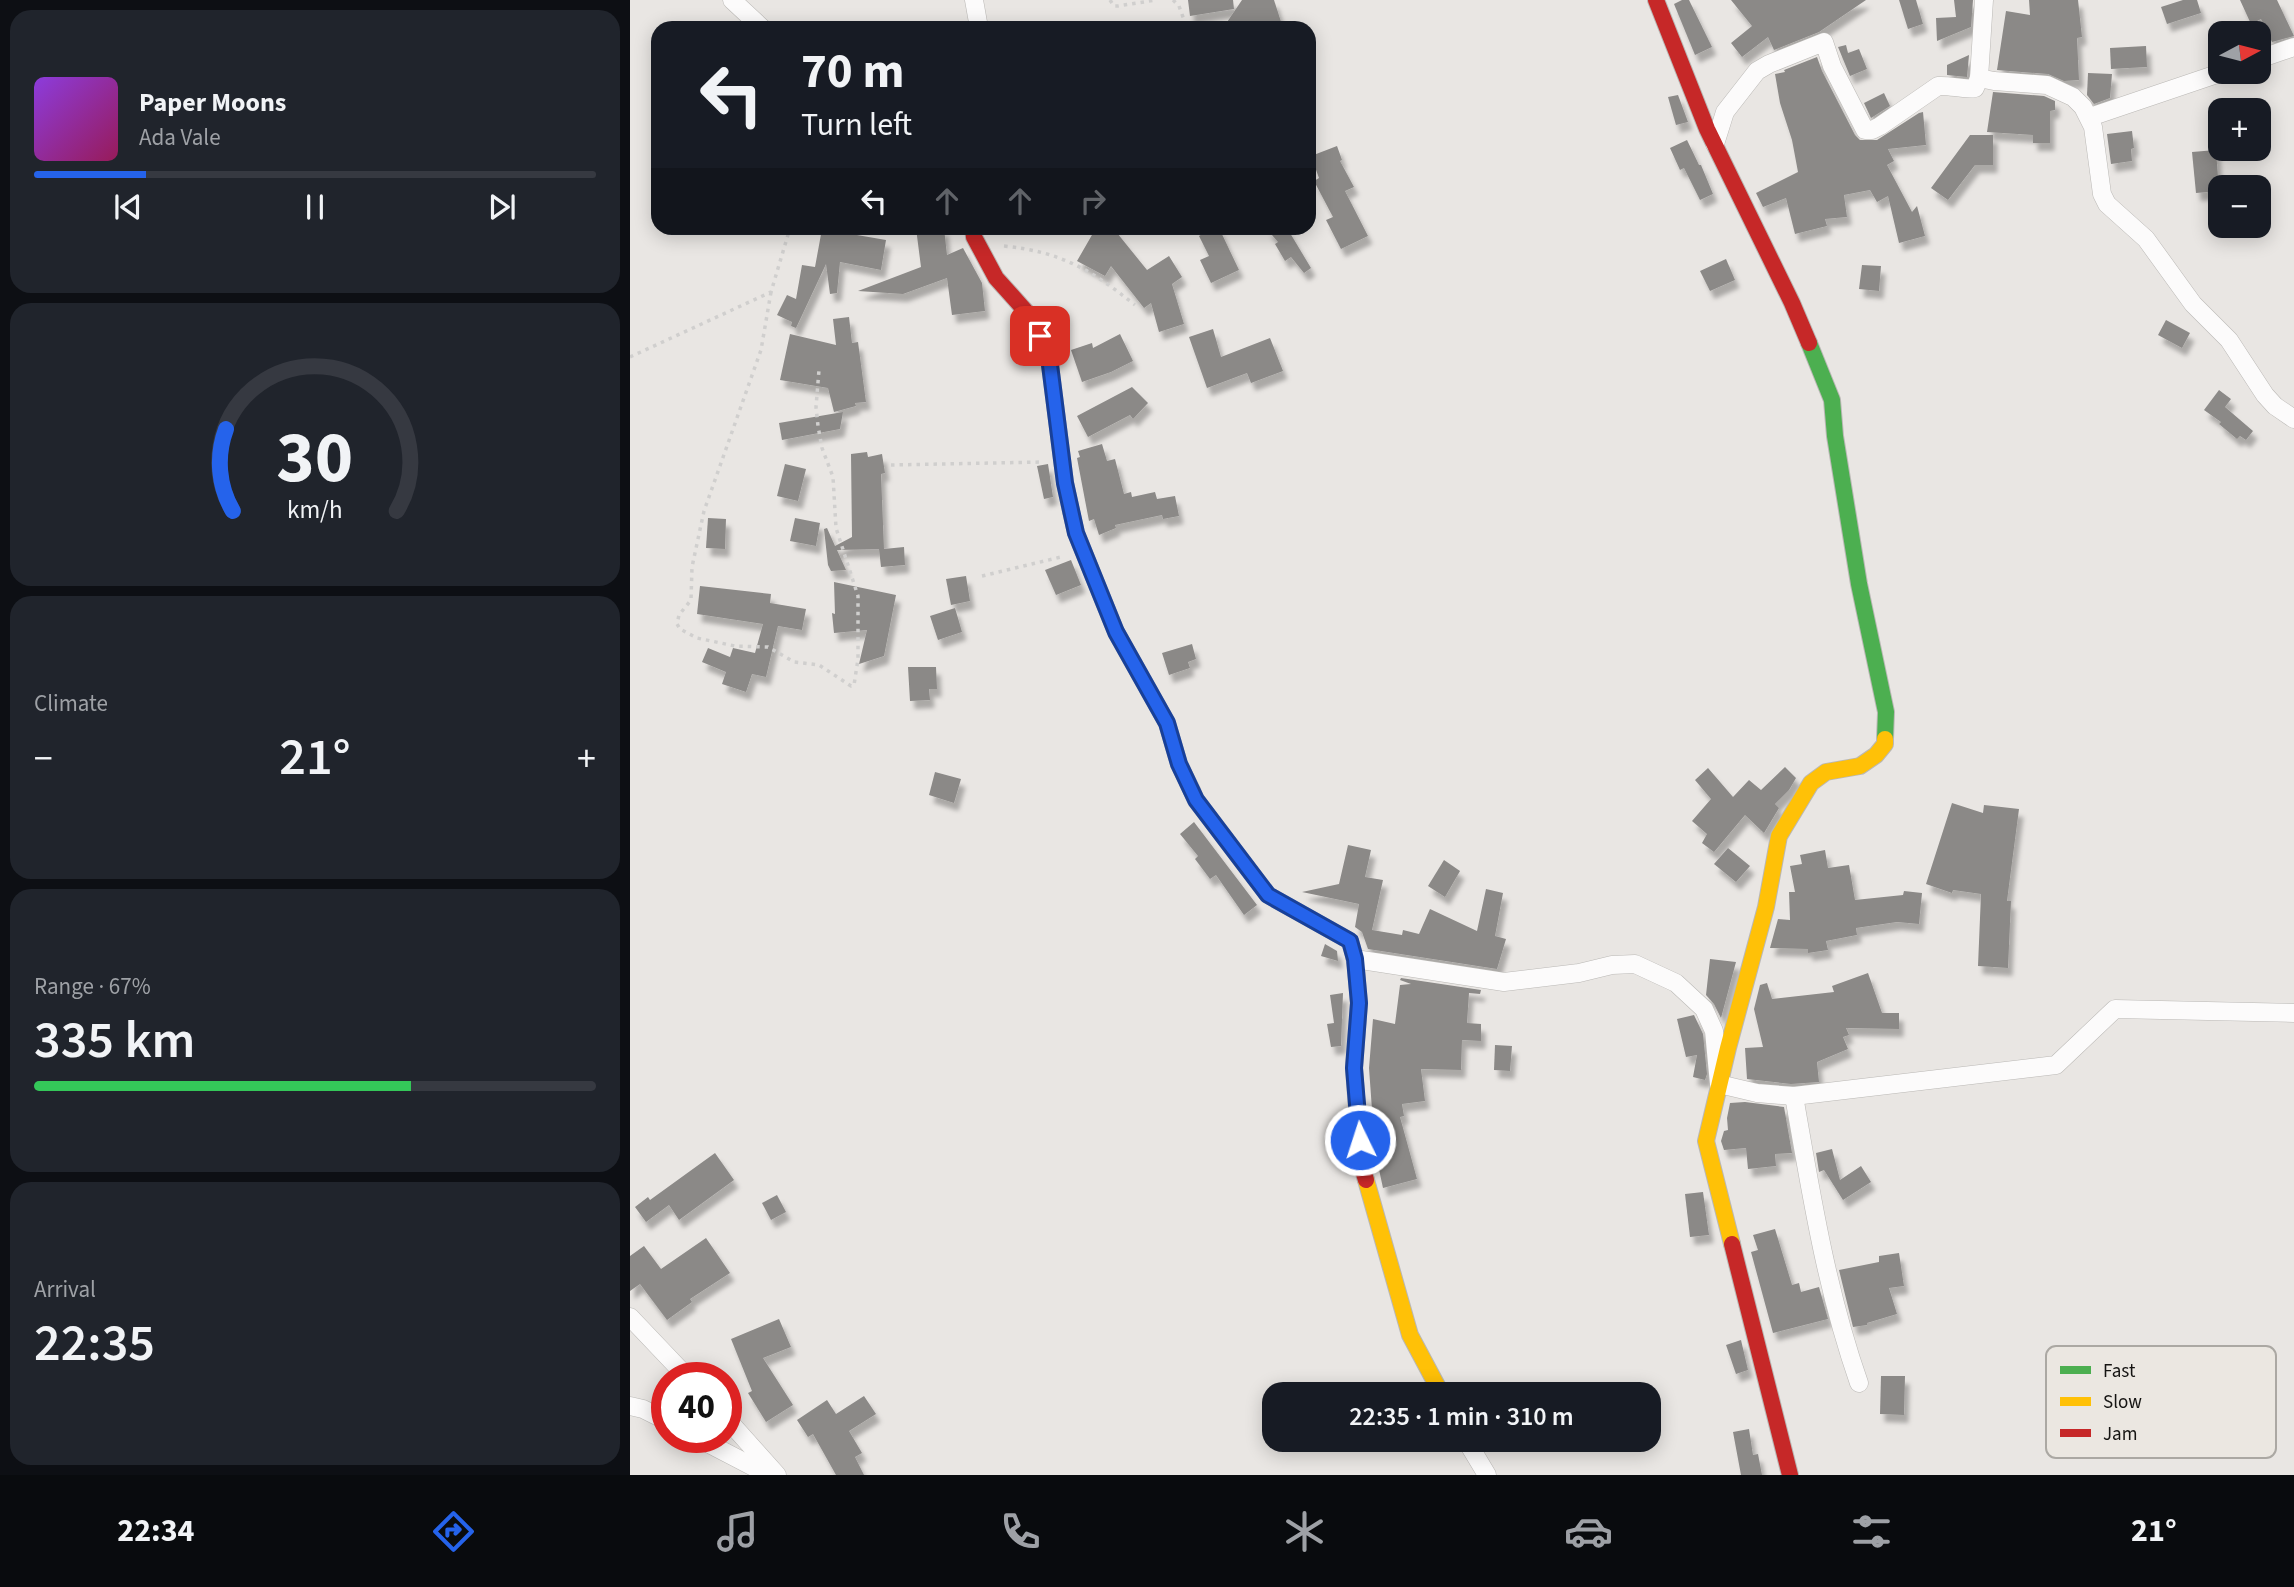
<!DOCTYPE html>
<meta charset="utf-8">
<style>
:root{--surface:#171b24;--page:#20242c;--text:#f1f3f6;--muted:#9ea1a6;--line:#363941;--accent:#2563eb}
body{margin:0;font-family:"Source Sans 3",sans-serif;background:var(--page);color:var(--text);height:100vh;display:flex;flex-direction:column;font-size:26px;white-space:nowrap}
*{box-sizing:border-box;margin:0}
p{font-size:23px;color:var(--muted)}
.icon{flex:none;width:38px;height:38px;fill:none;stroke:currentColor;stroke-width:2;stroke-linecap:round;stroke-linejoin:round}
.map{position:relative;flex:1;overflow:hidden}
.side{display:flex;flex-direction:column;gap:10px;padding:10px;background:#0d0f14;width:630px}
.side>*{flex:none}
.top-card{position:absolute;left:21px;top:21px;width:665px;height:214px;border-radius:21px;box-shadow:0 4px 18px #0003;background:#171b24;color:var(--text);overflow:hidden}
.needle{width:46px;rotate:83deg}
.controls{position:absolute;left:1578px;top:21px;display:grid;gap:14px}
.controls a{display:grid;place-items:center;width:63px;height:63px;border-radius:14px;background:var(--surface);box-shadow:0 4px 18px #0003;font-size:35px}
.speed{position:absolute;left:21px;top:1362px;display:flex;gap:14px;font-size:35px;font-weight:700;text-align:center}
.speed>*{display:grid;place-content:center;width:91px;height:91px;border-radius:50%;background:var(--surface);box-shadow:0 4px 18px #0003;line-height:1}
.speed .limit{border:10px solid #d22;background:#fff;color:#111}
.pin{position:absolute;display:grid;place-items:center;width:60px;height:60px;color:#fff;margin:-30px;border-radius:14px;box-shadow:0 4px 10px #0006}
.me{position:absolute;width:77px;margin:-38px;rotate:356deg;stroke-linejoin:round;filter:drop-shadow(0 0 5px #0008)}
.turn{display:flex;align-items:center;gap:24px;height:147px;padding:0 35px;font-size:32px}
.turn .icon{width:91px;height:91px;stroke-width:2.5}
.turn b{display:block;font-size:49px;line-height:60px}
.lanes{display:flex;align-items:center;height:66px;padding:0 35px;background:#0003;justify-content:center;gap:35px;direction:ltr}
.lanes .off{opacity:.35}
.big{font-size:52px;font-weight:600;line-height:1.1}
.side .card{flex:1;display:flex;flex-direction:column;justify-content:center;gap:10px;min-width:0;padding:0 24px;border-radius:21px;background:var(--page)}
.side .dial{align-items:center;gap:0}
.dial svg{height:182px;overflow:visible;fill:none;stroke:var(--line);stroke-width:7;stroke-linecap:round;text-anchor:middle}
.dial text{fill:var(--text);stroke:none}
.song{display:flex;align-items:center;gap:21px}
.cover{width:84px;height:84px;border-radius:10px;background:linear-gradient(135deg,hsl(270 70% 55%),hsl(330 70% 35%))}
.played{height:7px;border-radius:4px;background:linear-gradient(90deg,var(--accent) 20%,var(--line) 20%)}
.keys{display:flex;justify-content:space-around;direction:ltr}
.heat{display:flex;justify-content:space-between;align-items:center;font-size:38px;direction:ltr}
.charge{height:10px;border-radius:5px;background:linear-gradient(90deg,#34c759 67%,var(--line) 0)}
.trip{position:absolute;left:632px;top:1382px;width:399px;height:70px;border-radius:21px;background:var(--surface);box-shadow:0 4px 18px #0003;font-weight:600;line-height:70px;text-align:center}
.menu{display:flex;height:112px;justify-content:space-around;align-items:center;background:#090b0e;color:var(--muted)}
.menu .icon{width:49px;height:49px}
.menu .on{color:var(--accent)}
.menu b{font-size:32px;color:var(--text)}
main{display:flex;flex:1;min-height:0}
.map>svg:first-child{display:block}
</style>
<main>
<section class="side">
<div class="card">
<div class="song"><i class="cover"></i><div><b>Paper Moons</b><p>Ada Vale</p></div></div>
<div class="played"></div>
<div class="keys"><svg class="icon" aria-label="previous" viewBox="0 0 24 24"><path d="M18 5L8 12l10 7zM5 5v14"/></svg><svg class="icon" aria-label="pause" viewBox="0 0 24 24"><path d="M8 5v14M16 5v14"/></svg><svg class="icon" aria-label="next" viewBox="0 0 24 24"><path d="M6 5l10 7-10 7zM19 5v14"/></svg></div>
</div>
<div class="card dial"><svg viewBox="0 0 100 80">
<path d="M14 69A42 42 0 1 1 86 69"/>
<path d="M14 69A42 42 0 0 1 11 33" stroke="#2563eb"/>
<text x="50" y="56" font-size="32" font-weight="700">30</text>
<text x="50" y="72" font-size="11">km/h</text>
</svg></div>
<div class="card"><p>Climate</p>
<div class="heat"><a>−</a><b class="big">21°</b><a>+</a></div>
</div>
<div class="card"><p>Range · 67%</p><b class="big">335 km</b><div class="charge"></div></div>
<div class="card"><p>Arrival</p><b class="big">22:35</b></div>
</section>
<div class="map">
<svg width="1664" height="1475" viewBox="0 0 1664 1475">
<defs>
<filter id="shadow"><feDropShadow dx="4.5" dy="8" stdDeviation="2" flood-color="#0004"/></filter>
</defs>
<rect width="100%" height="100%" fill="#e9e6e3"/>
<!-- building -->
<g fill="#8b8987" filter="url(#shadow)">
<path d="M558,0H603L604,9L560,16Z"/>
<path d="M612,0H644L653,28H593Z"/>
<path d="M1052,0H1059L1082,47L1065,55L1044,4Z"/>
<path d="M1101,0H1236L1189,32L1144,50L1138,37L1112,57L1101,43L1122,26Z"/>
<path d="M1269,0H1286L1293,24L1278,29Z"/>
<path d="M1324,0H1343L1341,27L1307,41L1306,18L1326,17Z"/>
<path d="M1399,0H1448L1452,37L1447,38L1449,80L1434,81L1418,74L1367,70L1376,11L1400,15Z"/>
<path d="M1553,0H1567L1571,13L1537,24L1531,7Z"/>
<path d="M1610,0H1647L1664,36L1642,42L1631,19L1621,24Z"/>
<path d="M1216,45L1218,53L1229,49L1237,69L1220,76L1208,47Z"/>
<path d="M1516,46L1517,67L1481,69L1480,48Z"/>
<path d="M1339,55L1337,77L1317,75V65Z"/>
<path d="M1187,57L1192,71L1225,135L1230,140H1247L1289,113L1293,112L1296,145L1258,149L1264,161L1257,165L1282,212L1287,206L1295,236L1269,243L1258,196L1247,202L1240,190L1214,195L1217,217L1195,219L1197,226L1165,234L1156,198L1133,207L1126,193L1168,172L1162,140L1150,103L1145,74L1155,72L1154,70Z"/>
<path d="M1458,73L1482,74L1480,98L1464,104L1457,95Z"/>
<path d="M1363,92L1414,96L1425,101V110L1420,111V143H1403V135L1357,132Z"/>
<path d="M1254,93L1260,106L1241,118L1234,103Z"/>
<path d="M1048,95L1058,122L1046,125L1038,97Z"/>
<path d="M1502,131L1504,148L1501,149L1502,161L1481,164L1477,134Z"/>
<path d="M1340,135H1363V165H1345L1318,200L1301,188Z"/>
<path d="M1057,140L1069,165H1071L1083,194L1070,200L1054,168L1050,170L1040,148Z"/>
<path d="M707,146L712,160L710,161L724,187L715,191L738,236L711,249L696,220L703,217L684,181L689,178L681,156Z"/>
<path d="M1586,150L1589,191L1566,193L1562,152Z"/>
<path d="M286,228H314L317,255L333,248L352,283L355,311L322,315L317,278L273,294L228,291L291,267Z"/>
<path d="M466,228H483L517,270L539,256L552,277L542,284L554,324L529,332L521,303L514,308L481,266L475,276L447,261Z"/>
<path d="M582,228H589L609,270L581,283L570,260L579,256L569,236Z"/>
<path d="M636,228H657L681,268L674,273L661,257L655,261L645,244L648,242Z"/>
<path d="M192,229L256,240L251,270L210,262L207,293L200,294L196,264L166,328L161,326L162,322L147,315L157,295L166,299L172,265L185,267Z"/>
<path d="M1096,259L1105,280L1080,291L1070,271Z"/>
<path d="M1232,265L1251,266L1249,291L1229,289Z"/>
<path d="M219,317L222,343L228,342L236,402L225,403L226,406L204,412L198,388L150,380L160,334L206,345L203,319Z"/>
<path d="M1536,320L1560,333L1552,348L1528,335Z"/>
<path d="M583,329L591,357L640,338L653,371L621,383L617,373L577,388L559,337Z"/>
<path d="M490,334L503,361L481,372L452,382L441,350L462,343L463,348Z"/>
<path d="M502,387L518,403L503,419L500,415L458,437L447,416Z"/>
<path d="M1589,390L1601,399L1595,407L1623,431L1616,440L1610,436L1607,439L1589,424L1591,422L1574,410Z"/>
<path d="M213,412L210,429L152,440L149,423Z"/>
<path d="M472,444L477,461L485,459L494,494L501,492L502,497L525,492L527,499L545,496L549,516L533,519L532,515L485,525L486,528L469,535L464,519L459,521L447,458L450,457L448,451Z"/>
<path d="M237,452L238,457L252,454L255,473L251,474L254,549L274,547L275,565L251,567L249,549H253L207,550L216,570L201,571L198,565L194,529L197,528L205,546L222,537L221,454Z"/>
<path d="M155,464L176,469L168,501L147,496Z"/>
<path d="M418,464L423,497L414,499L407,466Z"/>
<path d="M78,518L96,519L95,549L76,548Z"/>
<path d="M165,518L190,523L186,546L160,541Z"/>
<path d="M441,560L451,585L426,595L415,570Z"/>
<path d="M336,576L340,601L321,605L316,579Z"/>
<path d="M204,582L266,595L254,656L229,664L237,630L204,633L202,613L205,614Z"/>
<path d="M70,586L141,594L140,603L176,609L172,630L148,626L136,677L122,674L116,692L92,684L96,672L72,662L78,648L100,657L103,648L125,653L133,624L67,614Z"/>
<path d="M325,608L332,632L308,640L300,616Z"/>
<path d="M562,644L566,659L558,662L560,668L539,675L532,653Z"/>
<path d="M278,667H306L307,689H299L300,700L280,701Z"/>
<path d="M1155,767L1166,778L1159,790L1145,804L1149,808L1134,833L1115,815L1084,852L1072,843L1077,834L1062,821L1081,799L1065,780L1078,768L1103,797L1119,780L1131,790Z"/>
<path d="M305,772L331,779L324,803L299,795Z"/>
<path d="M1322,803L1353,813L1354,805L1389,809L1377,901H1381L1378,968L1348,966L1351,894L1323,890L1322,893L1296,884Z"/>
<path d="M564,822L627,905L614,915L586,875L580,879L565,859L568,856L550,834Z"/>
<path d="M718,845L741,850L735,877L753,880L742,930L772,935L773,930L789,934L800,909L847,931L856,889L873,893L865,936L876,939L867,969L738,949L732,932L725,927L729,904L672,892L709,884Z"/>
<path d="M1098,848L1120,866L1106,882L1084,864Z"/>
<path d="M1195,850L1198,868L1219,865L1225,900L1273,895L1274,891L1292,893L1289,924L1267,922L1226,928L1227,935L1196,941L1198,950L1178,953V949L1140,948L1148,919L1160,920L1159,892H1165L1160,866L1172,864L1170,855Z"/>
<path d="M814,860L830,871L815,897L798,886Z"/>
<path d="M695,944L707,951L708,961L691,956Z"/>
<path d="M1080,959L1106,962L1091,1018L1084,1004L1076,995Z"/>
<path d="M1238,973L1252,1013H1269V1029L1216,1028L1219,1035L1213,1037L1218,1049L1187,1062L1189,1082L1161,1084L1117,1079L1115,1048L1133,1047L1124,1009L1130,985L1137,983L1142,999L1204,992L1202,986Z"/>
<path d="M771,978L851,990L850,994L839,993L837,1023L851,1024V1041L832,1040L831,1070L791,1069L795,1101L772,1104L774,1116L770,1117L787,1179L753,1188L745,1151L739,1068L743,1019L765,1024L770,985L781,984L770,980Z"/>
<path d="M713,993L711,1046L701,1047L697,1024L704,1023L700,995Z"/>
<path d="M1064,1015L1073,1034L1077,1074L1075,1080L1063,1077L1067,1055L1056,1057L1047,1019Z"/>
<path d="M865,1045L882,1046L880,1071L864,1070Z"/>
<path d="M1115,1102L1154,1107L1162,1153L1145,1154L1146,1166L1118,1169L1116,1148L1094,1150L1091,1141L1094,1131L1098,1130L1097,1118L1100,1103Z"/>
<path d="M1202,1149L1210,1180L1231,1166L1241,1182L1213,1200L1194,1170L1189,1172L1186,1153Z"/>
<path d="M85,1153L104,1180L49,1220L39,1205L16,1222L5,1207L18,1197L20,1200Z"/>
<path d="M1073,1192L1079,1235L1060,1237L1055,1194Z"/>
<path d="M147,1195L156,1212L141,1220L132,1203Z"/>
<path d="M1145,1229L1162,1285L1169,1283L1171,1292L1189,1287L1198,1319L1143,1333L1121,1252L1128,1250L1123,1235Z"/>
<path d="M76,1238L100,1273L60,1299L62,1302L37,1320L10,1284L0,1291V1256L14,1246L31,1269Z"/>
<path d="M1269,1253L1274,1286L1259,1288L1267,1314L1237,1323V1325L1223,1327L1209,1270L1249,1262V1256Z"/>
<path d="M149,1319L161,1347L133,1358L163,1405L136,1422L118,1393L122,1391L101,1339Z"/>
<path d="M1111,1340L1118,1370L1106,1374L1096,1345Z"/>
<path d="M1251,1376H1275L1274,1415L1250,1414Z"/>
<path d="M234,1396L246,1414L219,1431L232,1453L225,1457L234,1475H206L183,1434L178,1437L167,1420L197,1400L206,1414Z"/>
<path d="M1119,1429L1123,1455L1128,1454L1132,1475H1111L1103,1432Z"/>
</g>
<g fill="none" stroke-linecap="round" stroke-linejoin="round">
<defs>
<g id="street">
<path d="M102,0L132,28"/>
<path d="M344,0L349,28"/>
<path d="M1354,0L1349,78L1364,81L1417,85L1443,97L1453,107L1463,127L1472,194L1477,204L1516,239L1563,304L1599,340L1635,395L1645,406L1664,419"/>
<path d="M1629,59L1664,47"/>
<path d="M1460,117L1593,72"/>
<path d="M1085,144L1095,112L1127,71L1139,64L1194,42L1202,66L1235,130H1242L1250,126L1308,86C1321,85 1333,90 1345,88L1349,78"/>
<path d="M725,959L874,982L949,973L982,965L1005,964L1046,983L1074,1009L1084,1031L1089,1084L1127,1093L1164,1096L1426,1065L1485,1009L1664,1013"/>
<path d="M1164,1096C1181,1193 1196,1289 1229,1383"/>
<path d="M0,1317L57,1377"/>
<path d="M0,1406L13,1409L37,1421"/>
<path d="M96,1418L147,1475"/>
<path d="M66,1437L139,1475"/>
<path d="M836,1440L857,1475"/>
</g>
<path id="fast" d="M1179,343L1202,400L1205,436L1229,584L1256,712L1255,739"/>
<g id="slow">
<path d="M441,511L446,533L486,632L537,723L549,764L562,791"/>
<path d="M736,1180L780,1335L812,1395"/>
<path d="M1102,1244L1076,1141L1098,1048L1136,907L1149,836L1181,783L1196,772L1230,766L1246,755L1255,744V739"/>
</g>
<g id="jam">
<path d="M1026,0L1077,129L1162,303L1179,343"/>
<path d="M343,228L344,237L366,278L400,316L419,357L435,483L441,511"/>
<path d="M562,791L566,800L638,895L720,941L725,959L729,1003L724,1068L731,1164L736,1180"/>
<path d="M1102,1244L1160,1475"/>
</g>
</defs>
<!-- street casing -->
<use href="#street" stroke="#bab8b5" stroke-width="19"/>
<!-- fast casing -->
<use href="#fast" stroke="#bab8b5" stroke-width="18"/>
<!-- slow casing -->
<use href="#slow" stroke="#bab8b5" stroke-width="18"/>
<!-- jam casing -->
<use href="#jam" stroke="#bab8b5" stroke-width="18"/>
<!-- path -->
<g stroke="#d0cfce" stroke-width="3.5" stroke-dasharray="3.5 5" stroke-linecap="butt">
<path d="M480,0L484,6H488L526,0"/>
<path d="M543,0L549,6L557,28"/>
<path d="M374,246C432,252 461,270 505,305"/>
<path d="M141,292L131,350L74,511L62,567L61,600L49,615L47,624L50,629L67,638L105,646L138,647L164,662L189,665L221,686L224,685L228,659V596L206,528L203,477L192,448L188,426L186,407L189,370"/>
<path d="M0,357L141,292L160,228"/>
<path d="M261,465L412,462"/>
<path d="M352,576L431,557"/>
</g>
<!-- street -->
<use href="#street" stroke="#fcfbfb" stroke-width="18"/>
<!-- fast -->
<use href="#fast" stroke="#4caf50" stroke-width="16"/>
<!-- slow -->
<use href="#slow" stroke="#ffc107" stroke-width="16"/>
<!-- jam -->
<use href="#jam" stroke="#c62828" stroke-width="16"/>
</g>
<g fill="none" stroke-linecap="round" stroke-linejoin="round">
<defs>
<path id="route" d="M410,336L419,357L435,483L446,533L486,632L537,723L549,764L566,800L638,895L720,941L725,959L729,1003L724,1068L730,1140"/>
</defs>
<!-- route casing -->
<use href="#route" stroke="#184099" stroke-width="18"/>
<!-- route -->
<use href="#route" stroke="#2563eb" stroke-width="12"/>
</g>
<!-- legend -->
<rect x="1416" y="1346" width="230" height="112" rx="10" fill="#ebe7e1" stroke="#aba8a3" stroke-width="2"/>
<rect x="1430" y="1366" width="31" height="8" fill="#4caf50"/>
<rect x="1430" y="1397" width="31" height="9" fill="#ffc107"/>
<rect x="1430" y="1429" width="31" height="8" fill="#c62828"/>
<g font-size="19" fill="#151412">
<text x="1473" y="1377">Fast</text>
<text x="1473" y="1408">Slow</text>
<text x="1473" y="1440">Jam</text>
</g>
</svg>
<div class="controls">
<a><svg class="needle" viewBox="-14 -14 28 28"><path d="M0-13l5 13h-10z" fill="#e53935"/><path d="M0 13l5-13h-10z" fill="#9ea1a6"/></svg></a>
<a>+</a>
<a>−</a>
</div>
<div class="speed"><div class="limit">40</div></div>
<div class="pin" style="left:410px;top:336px;background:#d93025"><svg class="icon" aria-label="arrive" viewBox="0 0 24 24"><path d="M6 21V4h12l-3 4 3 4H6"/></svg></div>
<svg class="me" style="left:730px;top:1140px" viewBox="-20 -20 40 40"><circle r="17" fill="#2563eb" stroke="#fff" stroke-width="3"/><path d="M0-11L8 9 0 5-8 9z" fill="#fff"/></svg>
<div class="trip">22:35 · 1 min · 310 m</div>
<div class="top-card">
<div class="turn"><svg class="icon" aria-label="left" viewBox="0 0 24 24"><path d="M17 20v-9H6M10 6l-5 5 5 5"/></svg><div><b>70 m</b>Turn left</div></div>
<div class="lanes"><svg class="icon" aria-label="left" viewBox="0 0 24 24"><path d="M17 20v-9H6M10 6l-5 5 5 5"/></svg><svg class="icon off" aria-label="ahead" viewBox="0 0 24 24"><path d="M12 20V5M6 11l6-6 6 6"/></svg><svg class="icon off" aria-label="ahead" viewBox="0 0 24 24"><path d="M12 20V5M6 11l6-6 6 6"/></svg><svg class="icon off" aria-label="right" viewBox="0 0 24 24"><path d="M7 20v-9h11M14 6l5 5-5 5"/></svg></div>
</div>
</div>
</main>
<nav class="menu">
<b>22:34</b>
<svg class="icon on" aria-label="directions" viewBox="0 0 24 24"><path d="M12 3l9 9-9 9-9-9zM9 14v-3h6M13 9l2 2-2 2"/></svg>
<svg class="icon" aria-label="music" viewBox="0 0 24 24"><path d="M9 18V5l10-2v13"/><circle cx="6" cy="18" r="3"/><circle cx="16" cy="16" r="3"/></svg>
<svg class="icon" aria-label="phone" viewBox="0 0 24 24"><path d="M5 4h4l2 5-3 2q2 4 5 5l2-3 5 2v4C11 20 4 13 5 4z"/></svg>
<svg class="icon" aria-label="climate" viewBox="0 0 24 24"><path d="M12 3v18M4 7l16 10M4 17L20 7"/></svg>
<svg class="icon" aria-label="car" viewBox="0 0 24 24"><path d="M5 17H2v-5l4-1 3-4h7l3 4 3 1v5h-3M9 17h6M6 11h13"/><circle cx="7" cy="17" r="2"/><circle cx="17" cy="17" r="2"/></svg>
<svg class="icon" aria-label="filters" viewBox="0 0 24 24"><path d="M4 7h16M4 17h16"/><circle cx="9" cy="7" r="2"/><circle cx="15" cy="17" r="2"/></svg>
<b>21°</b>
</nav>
